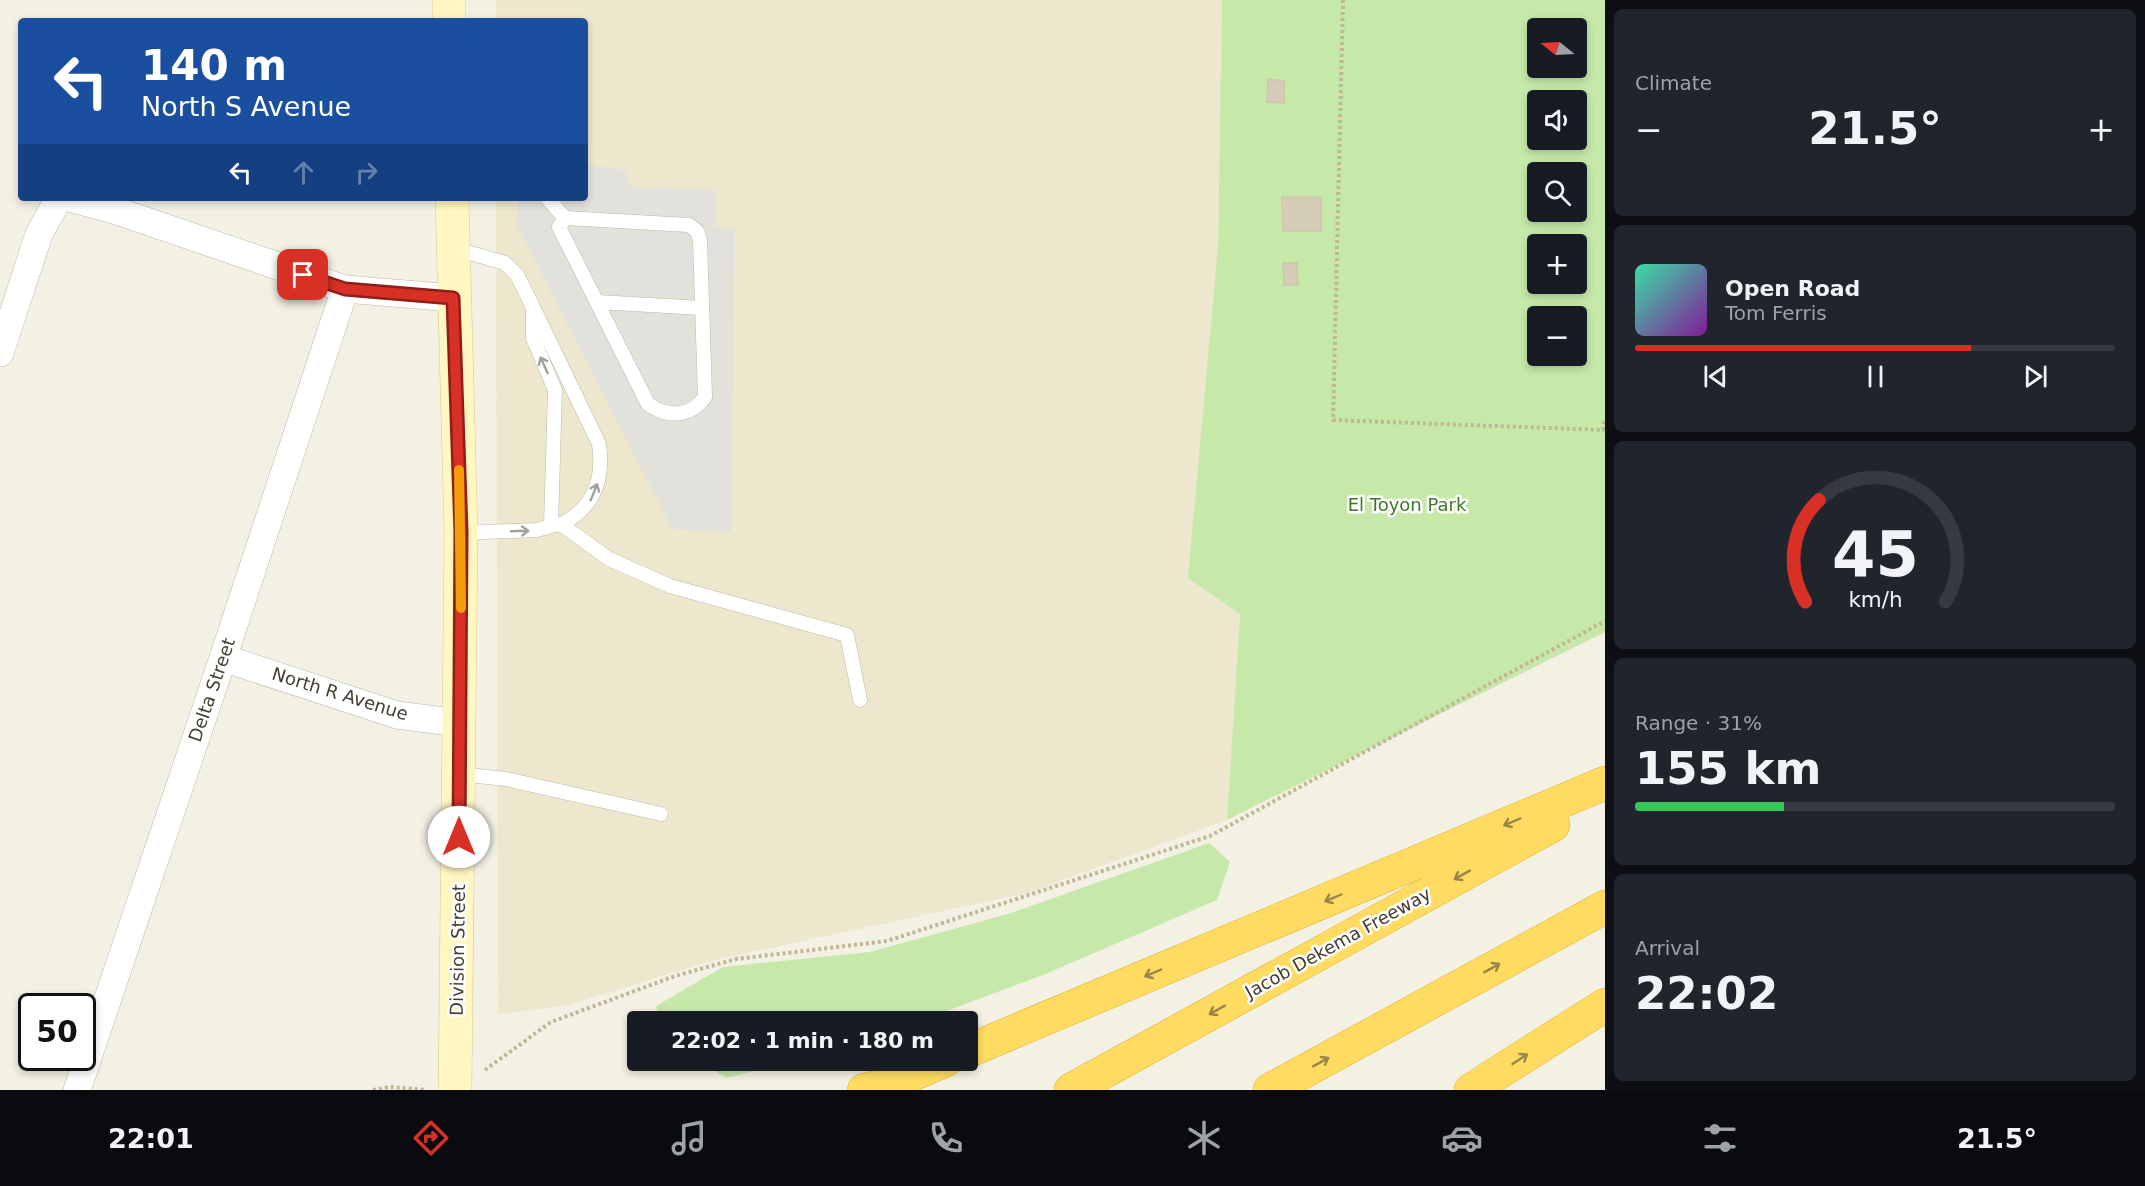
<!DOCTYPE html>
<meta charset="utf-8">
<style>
:root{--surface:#171b24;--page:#20242c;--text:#f1f3f6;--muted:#9ea1a6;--line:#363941;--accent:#d93025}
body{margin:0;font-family:"DejaVu Sans",sans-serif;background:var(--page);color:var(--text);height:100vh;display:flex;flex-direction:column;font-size:22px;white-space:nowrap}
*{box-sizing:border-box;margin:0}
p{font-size:20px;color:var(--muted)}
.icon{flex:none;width:33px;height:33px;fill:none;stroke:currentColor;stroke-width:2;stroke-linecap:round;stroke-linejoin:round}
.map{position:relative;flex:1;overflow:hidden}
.drawer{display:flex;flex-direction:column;gap:9px;padding:9px;background:#0d0f14;width:540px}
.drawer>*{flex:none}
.guide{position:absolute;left:18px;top:18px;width:570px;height:183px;border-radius:6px;box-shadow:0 3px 9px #0003;background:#1a4fa0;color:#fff;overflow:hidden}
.needle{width:39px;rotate:288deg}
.buttons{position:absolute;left:1527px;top:18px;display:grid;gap:12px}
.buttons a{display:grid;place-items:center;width:60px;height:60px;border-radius:6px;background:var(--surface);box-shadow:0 3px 9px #0003;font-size:30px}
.speed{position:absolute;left:18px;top:993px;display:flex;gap:12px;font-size:30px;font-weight:700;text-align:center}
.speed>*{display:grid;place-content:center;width:78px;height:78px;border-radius:50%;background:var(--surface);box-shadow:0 3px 9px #0003;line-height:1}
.speed .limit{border:3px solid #111;border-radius:9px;background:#fff;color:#111}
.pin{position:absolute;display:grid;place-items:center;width:51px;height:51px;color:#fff;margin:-26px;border-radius:12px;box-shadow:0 3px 9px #0006}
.me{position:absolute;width:66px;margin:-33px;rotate:0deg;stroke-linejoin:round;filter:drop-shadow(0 0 4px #0008)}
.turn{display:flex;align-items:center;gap:21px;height:126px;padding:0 24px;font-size:27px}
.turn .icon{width:78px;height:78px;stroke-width:2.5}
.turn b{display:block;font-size:42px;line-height:51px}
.lanes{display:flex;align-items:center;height:57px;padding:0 24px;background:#0003;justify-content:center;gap:30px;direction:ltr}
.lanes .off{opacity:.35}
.big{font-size:45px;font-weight:700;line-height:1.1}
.drawer .tile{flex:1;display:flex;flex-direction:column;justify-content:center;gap:9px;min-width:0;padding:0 21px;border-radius:9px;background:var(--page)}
.drawer .dial{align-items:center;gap:0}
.dial svg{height:156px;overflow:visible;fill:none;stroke:var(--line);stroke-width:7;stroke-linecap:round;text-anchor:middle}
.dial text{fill:var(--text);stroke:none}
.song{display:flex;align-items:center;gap:18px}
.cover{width:72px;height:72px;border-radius:9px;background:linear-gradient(135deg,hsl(160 70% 55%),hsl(290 70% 35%))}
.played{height:6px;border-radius:3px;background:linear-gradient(90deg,var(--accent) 70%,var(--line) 70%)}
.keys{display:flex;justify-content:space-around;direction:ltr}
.heat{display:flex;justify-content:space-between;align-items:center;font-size:33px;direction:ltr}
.charge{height:9px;border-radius:4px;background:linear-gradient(90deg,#34c759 31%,var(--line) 0)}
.trip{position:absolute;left:627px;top:1011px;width:351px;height:60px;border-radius:6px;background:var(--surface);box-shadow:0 3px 9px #0003;font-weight:700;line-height:60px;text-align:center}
.menu{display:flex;height:96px;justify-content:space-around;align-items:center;background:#090b0e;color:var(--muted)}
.menu .icon{width:42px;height:42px}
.menu .active{color:var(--accent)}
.menu b{font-size:27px;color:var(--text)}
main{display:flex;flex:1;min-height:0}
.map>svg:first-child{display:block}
</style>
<main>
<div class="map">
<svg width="1605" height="1090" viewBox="0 0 1605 1090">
<rect width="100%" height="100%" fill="#f3f0e4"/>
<!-- education -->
<path fill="#ede7cd" d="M496,0H1222L1218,248L1240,613L1227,820L1027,893L714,960L569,1005L498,1015L496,198H585V21H496Z"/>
<!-- green -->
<g fill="#c6e9aa" fill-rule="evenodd">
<path d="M1222,0H1605V632L1227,820L1240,614L1188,578L1218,248ZM1538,28H1576V68H1538ZM1538,100H1576V140H1538ZM1538,172H1576V212H1538ZM1538,244H1576V284H1538ZM1538,316H1576V356H1538Z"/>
<path d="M1209,843L1230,862L1217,900L1043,975L920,1021H659L656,1006L723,967L870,952L1011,913Z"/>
<path d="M701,1061H794L726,1078Z"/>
</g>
<!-- parking -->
<path fill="#e3e1dc" d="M585,164L625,170L630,187L716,190L715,226L735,230L731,533L672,529L516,224L519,198H585Z"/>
<!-- building -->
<g fill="#d5cdb8" stroke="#d0c5ab" stroke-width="1.5">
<path d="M1268,79L1284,81V103L1267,102Z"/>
<path d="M1282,197H1321V231H1283Z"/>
<path d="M1283,263H1297L1298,285H1284Z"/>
</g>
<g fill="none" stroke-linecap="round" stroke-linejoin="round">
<defs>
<g id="lane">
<path d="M547,198L565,218"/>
<path d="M565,218L689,225L697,231L700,240L705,397C691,417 667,418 648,404L559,227Z"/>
<path d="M453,248L505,263L517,275L533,307V338L555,390L551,526L537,530L461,533"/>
<path d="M597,302L702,308"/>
<path d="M535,311L599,444C603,473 598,499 573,517C567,521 563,525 556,525"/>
<path d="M562,525L609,559L670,586L847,635L860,700"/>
<path d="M459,774L506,779L661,814"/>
</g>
<g id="street">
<path d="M69,198L114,210L345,289L453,298"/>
<path d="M0,353L39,234L59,198"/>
<path d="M223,658L397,715L459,723"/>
<path d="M77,1090L223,658L345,289"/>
</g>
<g id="secondary">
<path d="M449,0V21"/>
<path d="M452,198L461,533L455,1090"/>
</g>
<g id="highway">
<path d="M968,1051L1605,783"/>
<path d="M864,1090L890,1084L946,1060"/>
<path d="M1071,1090L1553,825"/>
<path d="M1270,1090L1605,907"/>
<path d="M1471,1090L1605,1005"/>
</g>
</defs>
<!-- lane casing -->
<use href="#lane" stroke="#beb8a6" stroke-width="15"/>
<!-- street casing -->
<use href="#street" stroke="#beb8a6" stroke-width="28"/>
<!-- secondary casing -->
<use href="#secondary" stroke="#d5ca91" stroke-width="34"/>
<!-- highway casing -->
<use href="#highway" stroke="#e4b32c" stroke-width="34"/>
<!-- path -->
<g stroke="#c1b696" stroke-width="4" stroke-dasharray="3 3" stroke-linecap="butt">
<path d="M1343,0L1333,420L1603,430L1605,419"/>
<path d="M485,1070L551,1022L675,976L736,959L887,941L1210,836L1605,621"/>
<path d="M373,1090L390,1087L426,1090"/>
</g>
<!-- lane -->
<use href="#lane" stroke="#fff" stroke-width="14"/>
<!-- street -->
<use href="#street" stroke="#fff" stroke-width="27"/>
<!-- secondary -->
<use href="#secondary" stroke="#fff6c1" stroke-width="33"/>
<!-- highway -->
<use href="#highway" stroke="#ffdb62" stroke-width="33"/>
</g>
<!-- one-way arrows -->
<defs><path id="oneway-shaft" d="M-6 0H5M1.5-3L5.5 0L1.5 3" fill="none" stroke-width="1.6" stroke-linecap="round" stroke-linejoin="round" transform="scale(1.5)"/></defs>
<g stroke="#a2a099">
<use href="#oneway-shaft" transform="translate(544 365) rotate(-114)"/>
<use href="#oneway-shaft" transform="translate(594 492) rotate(-68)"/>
<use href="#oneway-shaft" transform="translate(520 531) rotate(-2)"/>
</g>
<g stroke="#998648">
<use href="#oneway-shaft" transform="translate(1512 822) rotate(157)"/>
<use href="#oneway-shaft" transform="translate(1462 875) rotate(151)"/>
<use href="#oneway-shaft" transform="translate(1333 898) rotate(157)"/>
<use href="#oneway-shaft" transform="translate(1492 968) rotate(-29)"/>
<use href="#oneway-shaft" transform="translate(1153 973) rotate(157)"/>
<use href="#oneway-shaft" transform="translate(1217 1010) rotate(151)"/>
<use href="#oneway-shaft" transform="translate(1520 1059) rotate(-33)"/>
<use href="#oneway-shaft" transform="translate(1321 1062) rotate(-29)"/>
</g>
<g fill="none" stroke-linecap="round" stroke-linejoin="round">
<defs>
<path id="route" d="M303,275L345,289L453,298L461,532L459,837"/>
</defs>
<!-- route casing -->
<use href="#route" stroke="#8d1f18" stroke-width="15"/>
<!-- route -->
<use href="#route" stroke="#d93025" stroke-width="10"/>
<!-- slow -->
<path stroke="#f59e0b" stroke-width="10" d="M459,470L461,608"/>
</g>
<g text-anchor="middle" stroke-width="5" stroke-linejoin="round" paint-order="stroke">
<!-- park labels -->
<g font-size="18" fill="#3c7924" stroke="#fff">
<text x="1407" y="511">El Toyon Park</text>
</g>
<!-- street labels -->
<g font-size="18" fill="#454033" stroke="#fff">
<text transform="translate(212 690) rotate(-71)" y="6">Delta Street</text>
<text transform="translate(340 694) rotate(17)" y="6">North R Avenue</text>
<text transform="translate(1338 943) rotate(-29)" y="6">Jacob Dekema Freeway</text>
<text transform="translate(458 950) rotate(-89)" y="6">Division Street</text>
</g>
</g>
</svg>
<div class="buttons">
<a><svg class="needle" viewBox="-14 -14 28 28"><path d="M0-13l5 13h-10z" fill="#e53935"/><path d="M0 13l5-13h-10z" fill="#9ea1a6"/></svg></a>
<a><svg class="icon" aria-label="sound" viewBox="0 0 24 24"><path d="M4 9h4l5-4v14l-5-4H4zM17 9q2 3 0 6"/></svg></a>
<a><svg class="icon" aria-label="search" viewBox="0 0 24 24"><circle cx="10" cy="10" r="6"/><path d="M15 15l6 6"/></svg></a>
<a>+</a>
<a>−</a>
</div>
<div class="speed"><div class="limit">50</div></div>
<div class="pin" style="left:303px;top:275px;background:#d93025"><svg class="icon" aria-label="arrive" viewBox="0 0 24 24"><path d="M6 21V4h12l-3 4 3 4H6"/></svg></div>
<svg class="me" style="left:459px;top:837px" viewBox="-20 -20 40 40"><circle r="19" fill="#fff"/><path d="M0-13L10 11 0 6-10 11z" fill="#d93025"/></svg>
<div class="trip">22:02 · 1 min · 180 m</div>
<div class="guide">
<div class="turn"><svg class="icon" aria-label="left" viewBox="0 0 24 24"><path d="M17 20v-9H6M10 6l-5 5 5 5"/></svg><div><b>140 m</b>North S Avenue</div></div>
<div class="lanes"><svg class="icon" aria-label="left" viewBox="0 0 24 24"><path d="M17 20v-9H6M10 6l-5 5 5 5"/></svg><svg class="icon off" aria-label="ahead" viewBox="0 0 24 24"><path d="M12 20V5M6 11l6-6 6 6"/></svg><svg class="icon off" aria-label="right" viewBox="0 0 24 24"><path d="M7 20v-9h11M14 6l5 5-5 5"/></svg></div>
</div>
</div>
<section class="drawer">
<div class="tile"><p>Climate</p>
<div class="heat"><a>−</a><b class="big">21.5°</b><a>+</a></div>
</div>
<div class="tile">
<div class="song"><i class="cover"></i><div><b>Open Road</b><p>Tom Ferris</p></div></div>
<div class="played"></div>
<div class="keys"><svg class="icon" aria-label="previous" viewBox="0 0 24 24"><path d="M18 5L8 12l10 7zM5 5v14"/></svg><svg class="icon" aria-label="pause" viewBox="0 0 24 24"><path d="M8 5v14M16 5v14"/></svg><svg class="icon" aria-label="next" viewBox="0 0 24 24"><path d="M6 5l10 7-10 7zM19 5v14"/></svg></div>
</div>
<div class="tile dial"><svg viewBox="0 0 100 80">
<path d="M14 69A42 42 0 1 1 86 69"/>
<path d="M14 69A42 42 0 0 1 21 17" stroke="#d93025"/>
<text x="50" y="56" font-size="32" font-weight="700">45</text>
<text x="50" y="72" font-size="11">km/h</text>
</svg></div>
<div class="tile"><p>Range · 31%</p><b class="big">155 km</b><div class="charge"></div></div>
<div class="tile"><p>Arrival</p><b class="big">22:02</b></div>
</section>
</main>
<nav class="menu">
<b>22:01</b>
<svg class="icon active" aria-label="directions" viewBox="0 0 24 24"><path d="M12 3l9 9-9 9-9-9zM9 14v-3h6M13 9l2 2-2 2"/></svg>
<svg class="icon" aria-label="music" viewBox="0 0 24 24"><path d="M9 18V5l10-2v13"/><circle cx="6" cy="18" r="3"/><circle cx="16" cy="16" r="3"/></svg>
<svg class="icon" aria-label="phone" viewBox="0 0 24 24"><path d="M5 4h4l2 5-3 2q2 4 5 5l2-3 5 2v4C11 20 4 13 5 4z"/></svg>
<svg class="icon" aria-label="climate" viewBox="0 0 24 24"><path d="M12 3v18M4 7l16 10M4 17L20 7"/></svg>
<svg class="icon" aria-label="car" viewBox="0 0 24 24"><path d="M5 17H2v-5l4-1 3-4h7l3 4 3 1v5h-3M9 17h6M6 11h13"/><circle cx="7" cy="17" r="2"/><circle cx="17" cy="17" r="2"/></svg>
<svg class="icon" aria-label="filters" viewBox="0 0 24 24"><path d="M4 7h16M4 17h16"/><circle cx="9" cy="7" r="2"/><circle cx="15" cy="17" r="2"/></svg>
<b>21.5°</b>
</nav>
